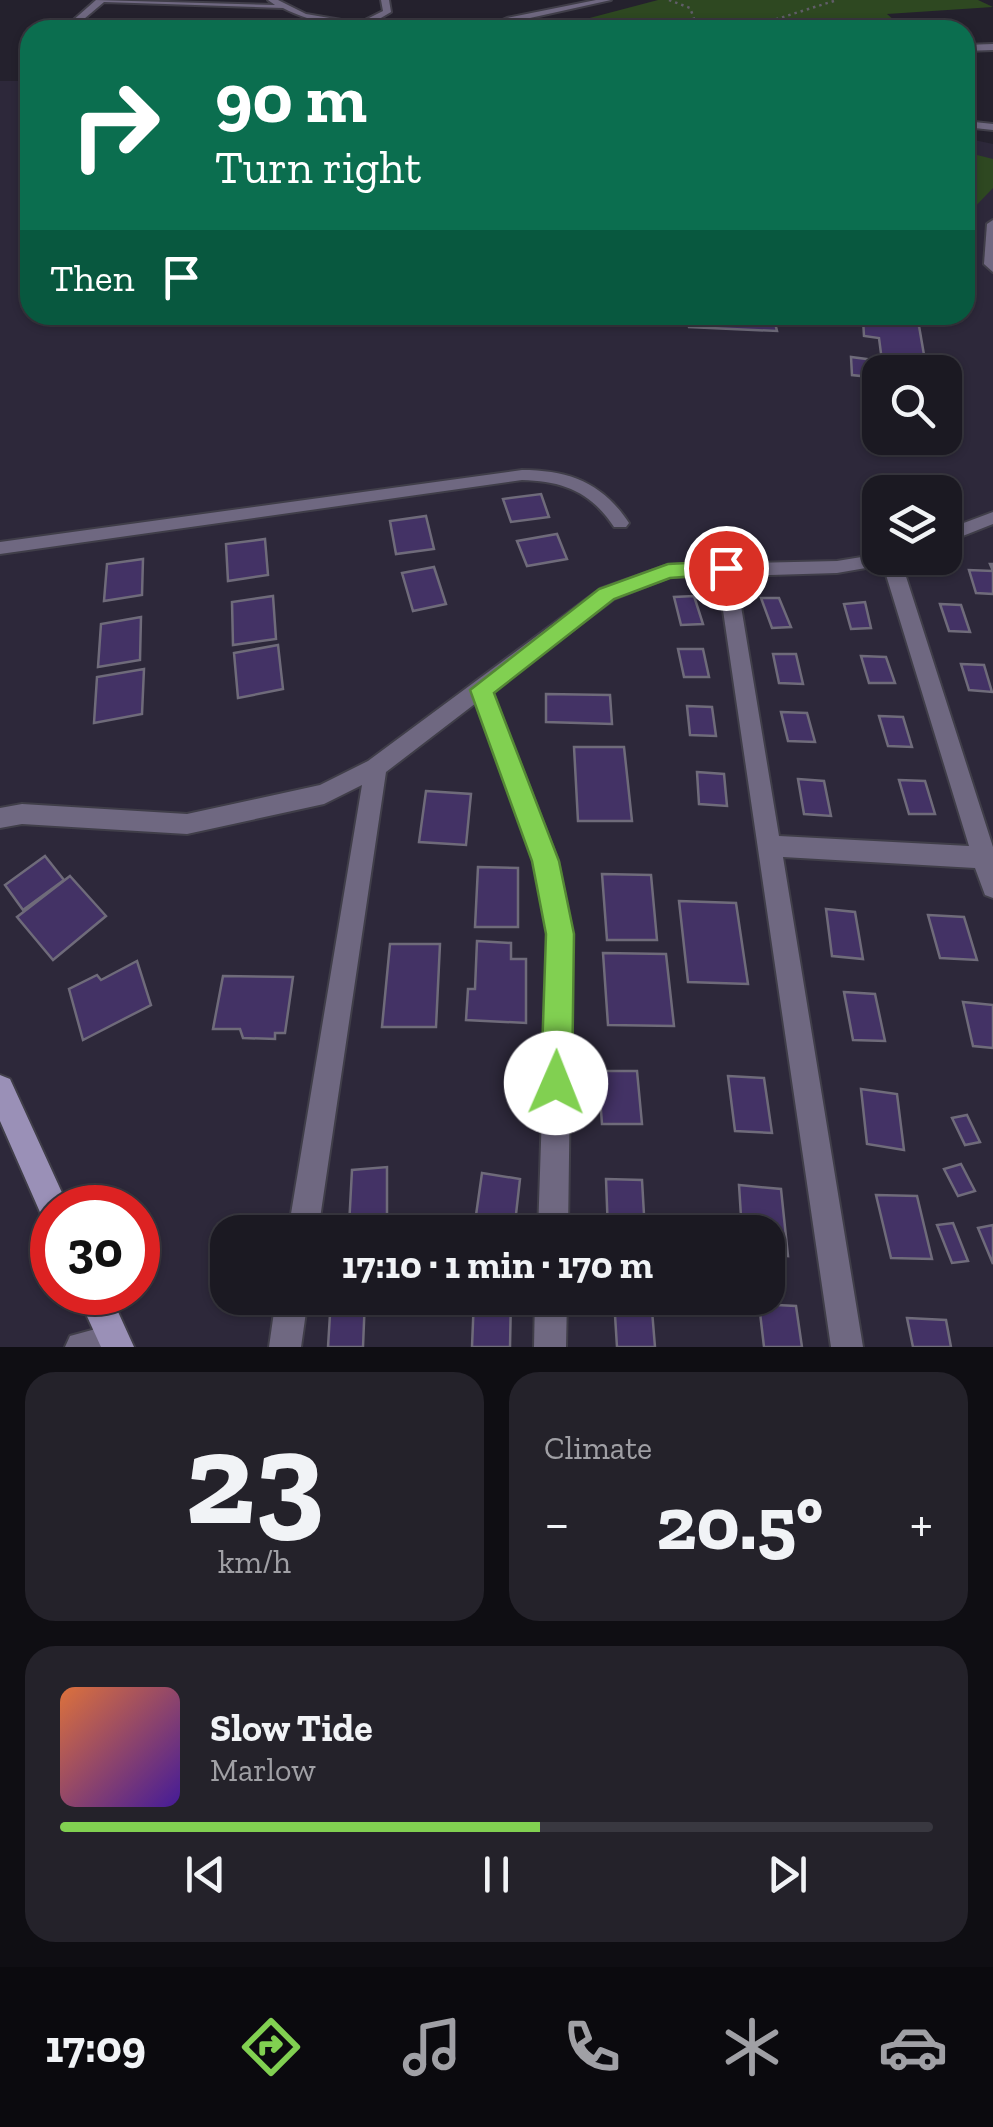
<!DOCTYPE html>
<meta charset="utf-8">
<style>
:root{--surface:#1b1922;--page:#24222a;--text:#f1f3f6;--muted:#a0a0a5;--line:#393840;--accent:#81d051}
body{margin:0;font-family:"Zilla Slab",serif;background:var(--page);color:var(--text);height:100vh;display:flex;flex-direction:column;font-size:38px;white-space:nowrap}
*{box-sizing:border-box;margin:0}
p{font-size:32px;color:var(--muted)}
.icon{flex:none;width:55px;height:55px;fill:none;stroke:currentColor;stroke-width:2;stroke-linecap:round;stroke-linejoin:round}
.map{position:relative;height:1347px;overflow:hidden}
.sheet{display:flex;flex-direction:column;gap:25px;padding:25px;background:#0f0e13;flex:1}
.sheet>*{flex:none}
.top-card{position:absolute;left:20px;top:20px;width:955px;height:305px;border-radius:30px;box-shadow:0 2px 8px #0004,0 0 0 2px var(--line);background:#0b6e4f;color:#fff;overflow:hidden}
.fabs{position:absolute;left:862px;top:355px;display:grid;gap:20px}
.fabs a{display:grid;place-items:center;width:100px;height:100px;border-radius:20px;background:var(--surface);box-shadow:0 2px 8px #0004,0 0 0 2px var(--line);font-size:50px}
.speed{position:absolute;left:30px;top:1185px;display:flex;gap:20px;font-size:50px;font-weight:700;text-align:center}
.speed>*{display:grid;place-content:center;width:130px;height:130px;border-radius:50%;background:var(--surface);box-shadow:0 2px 8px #0004,0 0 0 2px var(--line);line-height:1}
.speed .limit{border:15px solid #d22;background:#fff;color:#111}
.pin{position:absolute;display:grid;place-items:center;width:85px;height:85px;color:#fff;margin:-42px;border:5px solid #fff;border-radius:50%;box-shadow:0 2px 10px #0007}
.me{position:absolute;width:110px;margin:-55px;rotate:1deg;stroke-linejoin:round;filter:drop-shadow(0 0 8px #0008)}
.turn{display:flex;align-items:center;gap:35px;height:210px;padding:0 30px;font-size:45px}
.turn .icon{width:130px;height:130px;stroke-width:2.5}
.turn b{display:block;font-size:70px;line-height:85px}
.then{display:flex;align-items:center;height:95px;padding:0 30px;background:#0003;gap:20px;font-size:38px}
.big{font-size:75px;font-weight:700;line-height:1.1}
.sheet .tile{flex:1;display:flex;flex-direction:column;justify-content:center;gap:15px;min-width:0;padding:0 35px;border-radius:30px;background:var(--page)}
.sheet .dial{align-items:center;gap:0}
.dial b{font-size:130px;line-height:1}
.song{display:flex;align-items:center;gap:30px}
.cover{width:120px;height:120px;border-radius:15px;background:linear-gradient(135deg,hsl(20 70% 55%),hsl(260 70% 35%))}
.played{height:10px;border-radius:5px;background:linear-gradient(90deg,var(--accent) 55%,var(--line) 55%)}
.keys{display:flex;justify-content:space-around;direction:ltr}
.heat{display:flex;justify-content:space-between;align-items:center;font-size:55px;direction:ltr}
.sheet .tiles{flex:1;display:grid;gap:25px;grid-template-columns:1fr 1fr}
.tile:last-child{grid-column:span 2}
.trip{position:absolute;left:210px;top:1215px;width:575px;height:100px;border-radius:30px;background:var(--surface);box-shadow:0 2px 8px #0004,0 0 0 2px var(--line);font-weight:700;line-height:100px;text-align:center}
.tab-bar{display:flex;height:160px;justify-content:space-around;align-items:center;background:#0b0a0e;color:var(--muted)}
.tab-bar .icon{width:70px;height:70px}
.tab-bar .active{color:var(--accent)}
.tab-bar b{font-size:45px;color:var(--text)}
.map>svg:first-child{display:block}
</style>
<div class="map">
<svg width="993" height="1347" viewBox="0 0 993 1347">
<rect width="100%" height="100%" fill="#24212d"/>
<!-- built -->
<path fill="#2d283a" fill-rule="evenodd" d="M0,81H30V315H965V138L993,144V1347H0ZM880,372H945V438H880ZM880,492H945V558H880ZM52,1208H138V1292H52ZM228,1232H768V1298H228Z"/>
<!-- green -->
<g fill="#2e4821">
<path d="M658,0H978L993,7L887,14L905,30H544Z"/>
<path d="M965,152L993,159V188L965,217Z"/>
</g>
<!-- building -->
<g fill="#433265" stroke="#6f6b7a" stroke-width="2.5">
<path d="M687,315H773L777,331L689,327Z"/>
<path d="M863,319L919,326L927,372H880V378L852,375L851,357L882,361L879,338L864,336Z"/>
<path d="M541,494L549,517L511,522L503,499Z"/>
<path d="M426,516L434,549L396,554L390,521Z"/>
<path d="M557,534L567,559L527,566L517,541Z"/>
<path d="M265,539L268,575L228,581L226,544Z"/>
<path d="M143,559L142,595L104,601L107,564Z"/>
<path d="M990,564H993V594L976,593L969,570L993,571Z"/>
<path d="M434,567L446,604L413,611L402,573Z"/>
<path d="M273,596L276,639L233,645L232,602Z"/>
<path d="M694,596L703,624L681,625L674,597Z"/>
<path d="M761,598H779L791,627L772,628Z"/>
<path d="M865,602L871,628L851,629L844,604Z"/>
<path d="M940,604L961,605L970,632L949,631Z"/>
<path d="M141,617L140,660L98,667L101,624Z"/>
<path d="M278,645L283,689L238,698L234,653Z"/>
<path d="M678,649H703L709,677H684Z"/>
<path d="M773,654H796L803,684L779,683Z"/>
<path d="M861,656L886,657L895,683H869Z"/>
<path d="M961,664L984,665L992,692L969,690Z"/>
<path d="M144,669L142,714L94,723L97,677Z"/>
<path d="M546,694L610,695L612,724L546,722Z"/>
<path d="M687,706L712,707L716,736L690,735Z"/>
<path d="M781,712L807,713L815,742L788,741Z"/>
<path d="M879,716L903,717L912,747L888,746Z"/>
<path d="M574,747H624L632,821H578Z"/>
<path d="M697,772L724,774L727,806L699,804Z"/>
<path d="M798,779L824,781L831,816L804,814Z"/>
<path d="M899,780L925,781L935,814H909Z"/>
<path d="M426,791L471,794L466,845L419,842Z"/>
<path d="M45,856L64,880L23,910L5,885Z"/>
<path d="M478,867L518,868V927H475Z"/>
<path d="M602,874L651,875L657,940H607Z"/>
<path d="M70,876L106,916L53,960L17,917Z"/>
<path d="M679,901L736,903L748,984L688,982Z"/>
<path d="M826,909L855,912L863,959L832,956Z"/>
<path d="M928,915L964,917L977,960L940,958Z"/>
<path d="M477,941L511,943V959H526V1023L466,1020L468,989H475Z"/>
<path d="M390,944H440L436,1027H382Z"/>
<path d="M603,953L666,954L674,1026L608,1025Z"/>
<path d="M137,961L151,1005L83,1040L69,989L97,975L101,980Z"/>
<path d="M223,976L293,977L285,1033H275V1039L243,1038L240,1029H213Z"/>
<path d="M844,992L875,994L885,1041L853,1040Z"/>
<path d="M963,1002L993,1005V1048L973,1046Z"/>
<path d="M598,1071H637L642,1124H602Z"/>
<path d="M728,1076L764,1078L772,1133L735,1131Z"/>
<path d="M861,1089L897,1094L904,1150L867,1144Z"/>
<path d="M967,1115L980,1142L965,1145L952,1118Z"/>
<path d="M961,1164L975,1191L958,1196L944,1169Z"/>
<path d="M387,1167V1223L349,1226L352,1170Z"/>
<path d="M482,1173L520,1179L514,1232L474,1229Z"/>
<path d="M606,1179L642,1180L645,1232H608Z"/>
<path d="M739,1185L781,1189L788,1256L768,1254V1232H742Z"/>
<path d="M876,1195L917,1196L932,1259L891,1258Z"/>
<path d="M953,1223L968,1261L952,1263L937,1225Z"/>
<path d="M993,1225V1264L978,1228Z"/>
<path d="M331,1298H365L363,1347H328Z"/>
<path d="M474,1298H511L510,1347H472Z"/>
<path d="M651,1298L655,1347H617L614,1299Z"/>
<path d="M759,1304L796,1306L802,1347H764Z"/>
<path d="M907,1318L946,1320L951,1347H913Z"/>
</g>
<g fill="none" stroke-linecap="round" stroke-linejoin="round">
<defs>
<g id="street">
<path d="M96,0L275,5L268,0H278L306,14L359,23L383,11L381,0H389L391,12L369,25L389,30C354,30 314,24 283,8L104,2L71,30H62Z"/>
<path d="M596,0H611L512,22L491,30H480L507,18Z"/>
<path d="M993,44V50L965,51V45Z"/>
<path d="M30,57V71L20,68V64Z"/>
<path d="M965,121L993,124V130L965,127Z"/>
<path d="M993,220V272L984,264L987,224Z"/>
<path d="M522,470C569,470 603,483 629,523L626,527H614C591,492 563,481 522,480L0,554V542Z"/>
<path d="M993,512V524L945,543V530Z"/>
<path d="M880,554V558H900L993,847V898L985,895L975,868L783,857L863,1347H831L718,576L670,577L614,599L492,691L558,861L572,934L568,1232H538L548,934L534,861L476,703L386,772L318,1232H288L362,785L324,804L187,834L22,824L0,828V808L22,804L187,814L320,785L368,761L600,589L668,565L837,561ZM883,565L969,846L779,836L736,576L837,573Z"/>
<path d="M276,1298H308L301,1347H269Z"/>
<path d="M535,1298H567L566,1347H534Z"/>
<path d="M114,1324L125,1329L130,1340L127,1347H65L70,1336Z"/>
</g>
<g id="secondary">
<path d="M0,1075L10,1079L69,1208H52V1222L43,1219L0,1121Z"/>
<path d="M76,1292H109L134,1347H101Z"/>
</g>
</defs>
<!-- street casing -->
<use href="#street" stroke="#403e49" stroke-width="4"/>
<!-- secondary casing -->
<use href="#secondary" stroke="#403e49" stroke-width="4"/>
<!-- path -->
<g stroke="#605d68" stroke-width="2.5" stroke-dasharray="2.5 4" stroke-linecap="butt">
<path d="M669,0L690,8L695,21L709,30"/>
<path d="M725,30L764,23L837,0"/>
</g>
<!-- street -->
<use href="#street" fill="#6f6881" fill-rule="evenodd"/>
<!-- secondary -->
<use href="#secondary" fill="#9a90b7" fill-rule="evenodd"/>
</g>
<!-- route -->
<path fill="#81d051" stroke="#548735" stroke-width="2.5" d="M726,561L736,568L733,573L670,578L614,599L494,693L559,861L574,934L572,1083L568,1094L556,1099L545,1094L541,1083L546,934L532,861L470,690L599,589L668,564Z"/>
</svg>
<div class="fabs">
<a><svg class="icon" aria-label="search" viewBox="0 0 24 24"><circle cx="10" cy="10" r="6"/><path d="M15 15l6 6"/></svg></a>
<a><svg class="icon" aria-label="layers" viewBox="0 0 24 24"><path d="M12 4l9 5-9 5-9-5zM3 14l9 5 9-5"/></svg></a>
</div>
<div class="speed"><div class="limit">30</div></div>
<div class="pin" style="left:726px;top:568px;background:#d93025"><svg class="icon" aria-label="arrive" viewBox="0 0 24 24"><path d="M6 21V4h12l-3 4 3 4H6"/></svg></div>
<svg class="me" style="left:556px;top:1083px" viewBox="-20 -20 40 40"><circle r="19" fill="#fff"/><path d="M0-13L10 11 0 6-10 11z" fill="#81d051"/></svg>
<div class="trip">17:10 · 1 min · 170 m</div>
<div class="top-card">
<div class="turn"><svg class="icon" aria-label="right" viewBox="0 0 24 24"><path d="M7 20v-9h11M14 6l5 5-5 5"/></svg><div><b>90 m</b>Turn right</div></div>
<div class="then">Then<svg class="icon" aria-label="arrive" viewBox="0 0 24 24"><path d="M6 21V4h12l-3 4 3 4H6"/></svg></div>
</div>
</div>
<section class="sheet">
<div class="tiles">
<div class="tile dial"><b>23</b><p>km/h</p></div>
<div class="tile"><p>Climate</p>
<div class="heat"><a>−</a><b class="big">20.5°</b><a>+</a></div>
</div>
<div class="tile">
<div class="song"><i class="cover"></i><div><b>Slow Tide</b><p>Marlow</p></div></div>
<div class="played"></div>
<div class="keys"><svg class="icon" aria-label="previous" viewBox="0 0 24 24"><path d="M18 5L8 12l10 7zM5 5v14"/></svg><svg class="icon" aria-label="pause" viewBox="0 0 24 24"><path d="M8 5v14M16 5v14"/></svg><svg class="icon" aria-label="next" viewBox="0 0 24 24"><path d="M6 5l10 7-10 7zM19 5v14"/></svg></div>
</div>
</div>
</section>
<nav class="tab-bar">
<b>17:09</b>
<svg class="icon active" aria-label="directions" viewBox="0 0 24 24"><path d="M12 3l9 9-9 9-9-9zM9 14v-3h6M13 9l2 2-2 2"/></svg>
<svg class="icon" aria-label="music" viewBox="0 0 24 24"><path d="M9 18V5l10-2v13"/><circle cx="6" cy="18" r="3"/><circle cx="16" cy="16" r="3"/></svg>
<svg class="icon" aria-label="phone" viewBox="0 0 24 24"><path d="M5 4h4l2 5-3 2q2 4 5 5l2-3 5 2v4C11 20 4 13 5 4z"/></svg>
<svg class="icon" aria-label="climate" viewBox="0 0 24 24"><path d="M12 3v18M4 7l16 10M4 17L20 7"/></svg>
<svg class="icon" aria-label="car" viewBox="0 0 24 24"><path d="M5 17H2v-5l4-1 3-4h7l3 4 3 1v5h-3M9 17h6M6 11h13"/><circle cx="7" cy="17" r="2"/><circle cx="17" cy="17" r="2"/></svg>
</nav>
